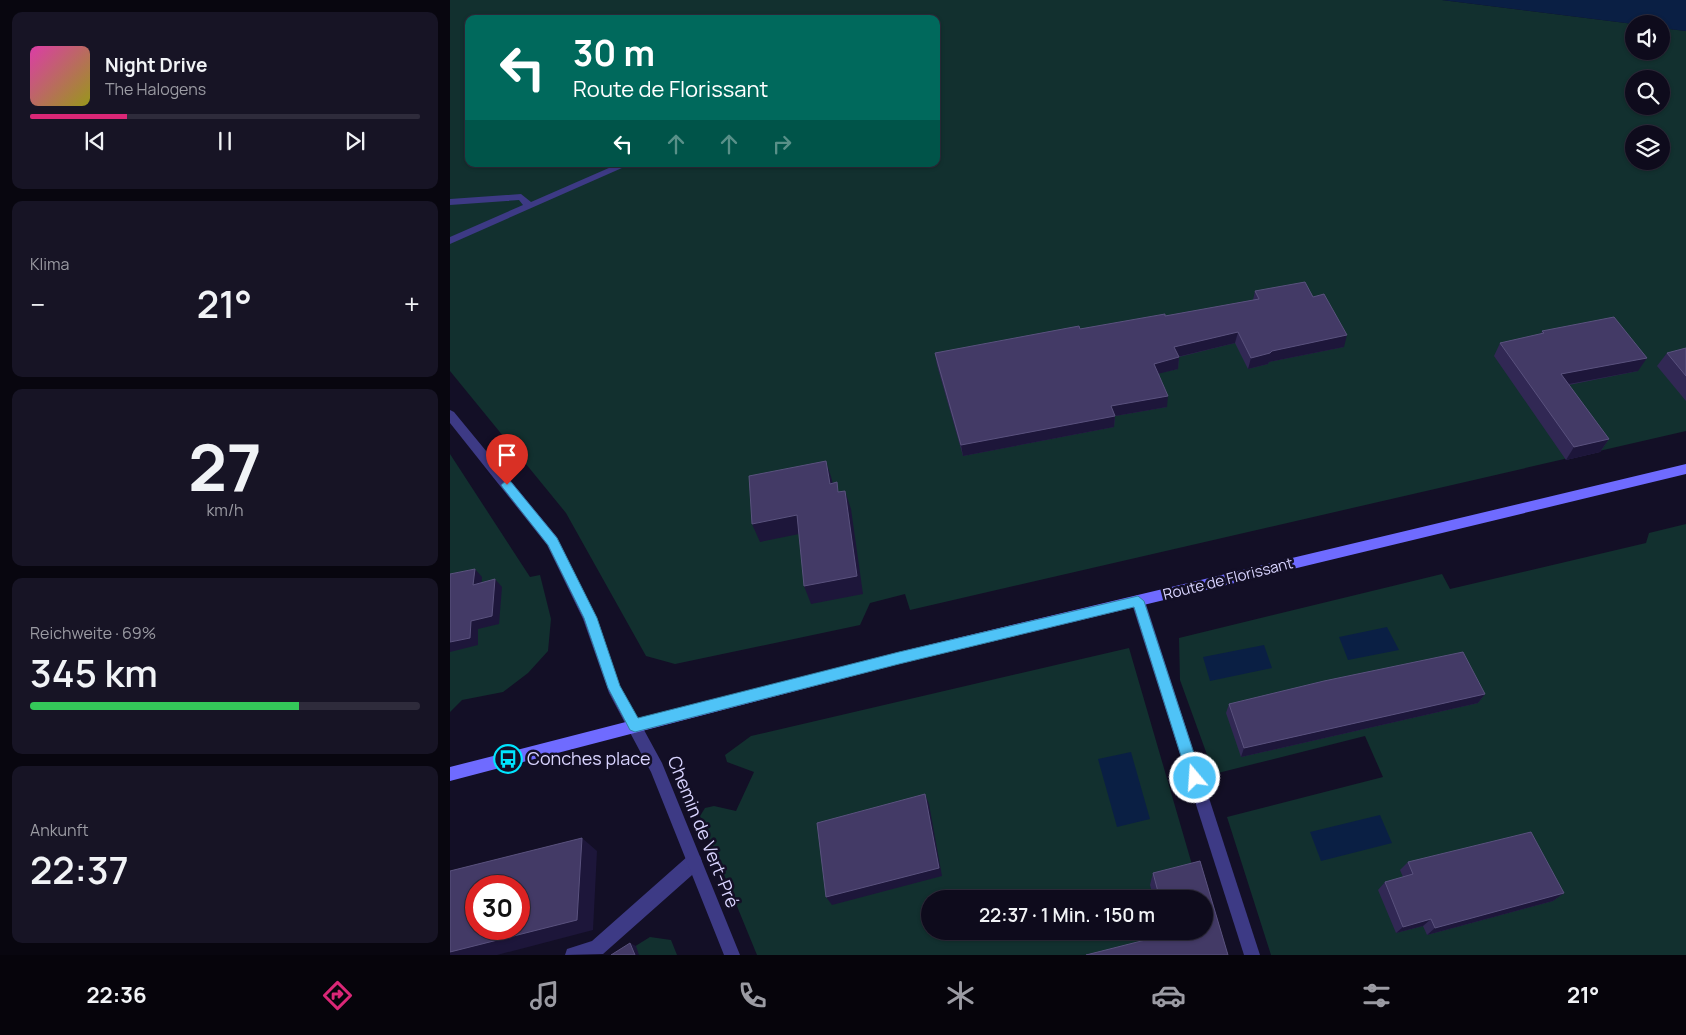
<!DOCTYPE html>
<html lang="de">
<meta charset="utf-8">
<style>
:root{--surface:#0e0b1c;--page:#171425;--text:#f1f3f6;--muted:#9b9ba3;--line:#2e2b3b;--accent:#db2777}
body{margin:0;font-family:Manrope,sans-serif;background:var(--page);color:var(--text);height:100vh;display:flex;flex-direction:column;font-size:19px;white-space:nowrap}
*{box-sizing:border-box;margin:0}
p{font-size:16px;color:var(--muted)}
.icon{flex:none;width:28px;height:28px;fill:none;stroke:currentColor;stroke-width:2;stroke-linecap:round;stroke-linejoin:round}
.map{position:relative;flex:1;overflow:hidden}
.side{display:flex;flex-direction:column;gap:12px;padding:12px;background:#08060f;width:450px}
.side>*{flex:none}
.banner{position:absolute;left:15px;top:15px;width:475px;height:152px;border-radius:10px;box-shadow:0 1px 4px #0004,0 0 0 1px var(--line);background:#00695c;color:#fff;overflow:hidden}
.buttons{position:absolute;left:1175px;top:15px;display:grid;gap:10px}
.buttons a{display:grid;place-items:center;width:45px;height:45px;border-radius:50%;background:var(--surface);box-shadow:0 1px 4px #0004,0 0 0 1px var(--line);font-size:25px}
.speed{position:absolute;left:15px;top:875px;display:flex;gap:10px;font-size:25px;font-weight:700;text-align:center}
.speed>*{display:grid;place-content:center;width:65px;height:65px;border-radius:50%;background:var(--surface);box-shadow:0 1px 4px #0004,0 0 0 1px var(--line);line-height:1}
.speed .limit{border:8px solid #d22;background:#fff;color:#111}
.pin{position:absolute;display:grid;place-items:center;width:42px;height:42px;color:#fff;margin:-51px -21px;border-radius:50% 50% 50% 0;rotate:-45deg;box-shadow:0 0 5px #0007}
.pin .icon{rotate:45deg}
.me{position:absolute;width:55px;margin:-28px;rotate:342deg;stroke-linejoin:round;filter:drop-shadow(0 0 4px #0008)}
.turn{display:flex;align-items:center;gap:18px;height:105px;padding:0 25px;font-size:22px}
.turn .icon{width:65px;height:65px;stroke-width:2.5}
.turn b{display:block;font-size:35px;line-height:42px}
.lanes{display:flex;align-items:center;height:48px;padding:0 25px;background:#0003;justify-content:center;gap:25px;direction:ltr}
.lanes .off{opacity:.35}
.big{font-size:38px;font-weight:600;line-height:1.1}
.side .card{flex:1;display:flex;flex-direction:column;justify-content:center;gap:8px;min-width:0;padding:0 18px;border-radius:10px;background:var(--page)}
.side .dial{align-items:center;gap:0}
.dial b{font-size:65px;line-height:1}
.song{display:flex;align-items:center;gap:15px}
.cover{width:60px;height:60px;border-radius:8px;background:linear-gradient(135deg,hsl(320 70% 55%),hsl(60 70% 35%))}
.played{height:5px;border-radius:2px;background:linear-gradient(90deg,var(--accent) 25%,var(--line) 25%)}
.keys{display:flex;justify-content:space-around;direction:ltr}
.heat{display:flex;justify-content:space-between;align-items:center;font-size:28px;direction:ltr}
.charge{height:8px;border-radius:4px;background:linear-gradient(90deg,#34c759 69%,var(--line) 0)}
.trip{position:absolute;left:471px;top:890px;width:292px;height:50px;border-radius:25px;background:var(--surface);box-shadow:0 1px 4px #0004,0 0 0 1px var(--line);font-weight:600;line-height:50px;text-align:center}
.menu{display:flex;height:80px;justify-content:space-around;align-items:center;background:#06040b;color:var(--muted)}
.menu .icon{width:35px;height:35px}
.menu .selected{color:var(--accent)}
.menu b{font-size:22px;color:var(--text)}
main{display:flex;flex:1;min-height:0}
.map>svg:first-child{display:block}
</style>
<main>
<section class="side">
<div class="card">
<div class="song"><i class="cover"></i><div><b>Night Drive</b><p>The Halogens</p></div></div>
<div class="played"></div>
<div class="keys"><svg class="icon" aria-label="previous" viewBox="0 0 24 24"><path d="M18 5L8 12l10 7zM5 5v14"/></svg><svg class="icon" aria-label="pause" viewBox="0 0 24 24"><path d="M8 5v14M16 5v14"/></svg><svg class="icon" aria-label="next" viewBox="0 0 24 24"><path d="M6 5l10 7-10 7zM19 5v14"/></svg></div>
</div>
<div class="card"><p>Klima</p>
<div class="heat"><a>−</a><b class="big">21°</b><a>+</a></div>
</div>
<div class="card dial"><b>27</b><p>km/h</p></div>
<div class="card"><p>Reichweite · 69%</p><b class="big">345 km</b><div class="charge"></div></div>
<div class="card"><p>Ankunft</p><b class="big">22:37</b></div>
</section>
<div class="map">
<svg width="1236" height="955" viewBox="0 0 1236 955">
<rect width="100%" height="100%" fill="#130f26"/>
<!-- green -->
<g fill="#12302f" fill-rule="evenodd">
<path d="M0,0H992L1184,24V51H1211V28L1236,31V431L460,610L455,594L420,603L410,625L225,664L196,656L116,513L0,371ZM19,19H486V147L489,151L486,148V164H19ZM1184,79H1211V106H1184ZM1184,134H1211V161H1184Z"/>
<path d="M0,454L80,577L90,575L101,619L98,651L78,673L53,692L12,700L0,712Z"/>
<path d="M1236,524V955H821L777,817L933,777L915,736L764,774L730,680L729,638L992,574L1000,589L1196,543L1199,533Z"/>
<path d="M679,648L752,899H480V931H755L768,955H307L250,816L255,808L264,806L286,811L304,772L277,762L275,755L301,736Z"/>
<path d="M200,937L221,940L227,955H171Z"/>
</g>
<!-- water -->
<g fill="#0a1f44">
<path d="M992,0H1236V31L1211,28V24H1184Z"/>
<path d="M937,627L949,650L898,660L889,637Z"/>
<path d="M814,645L822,668L760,681L753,657Z"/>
<path d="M681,752L700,819L667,827L648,759Z"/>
<path d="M930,815L942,843L871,861L860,832Z"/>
</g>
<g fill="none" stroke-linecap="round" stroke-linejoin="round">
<!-- service -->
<g fill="#3d3a85" fill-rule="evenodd">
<path d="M168,164H181L0,244V237L73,205L69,200L0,205V199L71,194L81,202Z"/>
<path d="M244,854L250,856L252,862L250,868L153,954L115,955L117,949L142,941L238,856Z"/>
</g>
<!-- minor -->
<g fill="#3d3a85" fill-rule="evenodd">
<path d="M0,410L4,412L107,537L147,618L170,686L212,763L290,955H274L201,772L159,693L133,619L97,545L0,423Z"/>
<path d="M688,595L693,597L695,601L810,955H794L681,601L683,597Z"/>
</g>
<!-- secondary -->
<path fill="#6f6bff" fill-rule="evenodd" d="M1236,464V474L449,664L0,781V767L449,652Z"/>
</g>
<!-- wall -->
<g fill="#312854">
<path d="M805,291L894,347L819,362L818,364L798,369L785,343L729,357L728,369L709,373L717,407L665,416L664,427L513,456L487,365L485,353L630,329L715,316L803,300Z"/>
<path d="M1092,331L1188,371L1119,385L1159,439L1150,452L1116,460L1044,356L1050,343L1091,334Z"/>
<path d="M1236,348V401L1207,366L1217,353Z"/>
<path d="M1035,694L1028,703L791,757L776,713L779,704Z"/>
<path d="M750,861L778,955H635L714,936L712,931H755V899H704L700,885L703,873Z"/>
<path d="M958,862L1114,893L1103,901L977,935L973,926L946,933L928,890L935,882L953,877L950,870Z"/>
</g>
<!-- shaded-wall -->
<g fill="#1d163a">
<path d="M788,332L785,343L723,358L724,347Z"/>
<path d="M897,335L894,347L819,362L818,364L798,369L801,358L822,351Z"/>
<path d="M729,357L728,369L703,375L704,364Z"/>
<path d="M1197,358L1188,371L1103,387L1111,374Z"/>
<path d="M718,396L717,407L665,416L664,427L513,456L511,445L661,406Z"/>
<path d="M1159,439L1150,452L1116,460L1124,447Z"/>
<path d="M376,461L382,480L386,503L380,484Z"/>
<path d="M395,491L401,509L413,594L361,604L354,586Z"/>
<path d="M347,515L354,533L310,542L302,524Z"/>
<path d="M25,569L32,577L31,593L23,585Z"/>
<path d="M45,579L52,587L49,624L28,629V645L0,652V642Z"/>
<path d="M1035,694L1028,703L791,757L794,748Z"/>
<path d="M475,794L479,804L492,876L382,905L376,897Z"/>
<path d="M132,838L147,851L143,930L47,955H0V952Z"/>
<path d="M1114,893L1103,901L977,935L985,928Z"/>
<path d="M981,919L973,926L946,933L953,927Z"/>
<path d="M180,943L186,946L189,955H185Z"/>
</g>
<!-- building -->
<g fill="#433a66" stroke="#5a527e" fill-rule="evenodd">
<path d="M855,282L863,297L874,294L897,335L822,351L820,353L801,358L788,332L724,347L729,357L704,364L718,396L661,406L665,416L511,445L485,353L629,326L630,329L715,314V316L809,299L805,291Z"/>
<path d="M1164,317L1197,358L1111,374L1159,439L1124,447L1050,343L1094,333L1092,331Z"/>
<path d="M1236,348V376L1217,353Z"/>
<path d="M376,461L380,484L387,482L388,492L395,491L407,576L354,586L347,515L302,524L299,476Z"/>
<path d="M25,569L23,585L45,579L42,616L21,621L20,638L0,642V574Z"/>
<path d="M1013,652L1035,694L794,748L779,704L874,681Z"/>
<path d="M475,794L489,868L376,897L367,823Z"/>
<path d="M1081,832L1114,893L985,928L981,919L953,927L935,882L963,874L958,862Z"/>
<path d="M132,838L127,920L0,952V871ZM26,886H69V929H26Z"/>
<path d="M750,861L778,955H636L719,934L718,931H755V899H710L703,873Z"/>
<path d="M180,943L185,955H161Z"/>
</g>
<!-- route -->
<path fill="#4fc3f7" stroke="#337fa1" d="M57,480L61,482L107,538L147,618L170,686L188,718L449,652L688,596L694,601L752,778L750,782L745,784L740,782L738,778L684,607L449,664L185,732L180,730L158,688L134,618L98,545L53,488L51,485Z"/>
<!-- icons -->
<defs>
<symbol id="bus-ring" viewBox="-11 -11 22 22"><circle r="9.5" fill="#130f26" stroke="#00e5ff" stroke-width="1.5"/><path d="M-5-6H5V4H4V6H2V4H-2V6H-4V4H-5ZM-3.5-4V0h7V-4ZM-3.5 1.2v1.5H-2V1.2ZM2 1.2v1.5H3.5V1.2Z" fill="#00e5ff"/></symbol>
</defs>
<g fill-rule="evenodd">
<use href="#bus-ring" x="42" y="743" width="32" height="32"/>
</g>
<g text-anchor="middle" stroke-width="5" stroke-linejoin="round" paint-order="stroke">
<!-- street labels -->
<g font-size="15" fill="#d9d4ff" stroke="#130f26">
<text transform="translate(778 579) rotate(-14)" y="5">Route de Florissant</text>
</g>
<!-- near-poi labels -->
<g font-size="18" fill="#d9d4ff" stroke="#130f26" text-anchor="start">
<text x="77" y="765">Conches place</text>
</g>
<!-- near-street labels -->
<g font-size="18" fill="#d9d4ff" stroke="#130f26">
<text transform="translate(253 832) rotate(68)" y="6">Chemin de Vert-Pré</text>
</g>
</g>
</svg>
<div class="buttons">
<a><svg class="icon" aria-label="sound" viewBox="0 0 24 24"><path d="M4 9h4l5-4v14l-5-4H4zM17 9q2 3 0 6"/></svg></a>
<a><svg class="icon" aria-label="search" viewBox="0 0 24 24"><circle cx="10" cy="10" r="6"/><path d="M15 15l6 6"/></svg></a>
<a><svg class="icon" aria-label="layers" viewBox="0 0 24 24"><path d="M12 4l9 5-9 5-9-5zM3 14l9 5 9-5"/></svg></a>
</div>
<div class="speed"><div class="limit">30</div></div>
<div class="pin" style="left:57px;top:485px;background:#d93025"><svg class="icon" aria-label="arrive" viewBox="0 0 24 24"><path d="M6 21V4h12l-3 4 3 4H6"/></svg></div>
<svg class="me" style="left:745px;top:778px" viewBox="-20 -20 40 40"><circle r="17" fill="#4fc3f7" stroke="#fff" stroke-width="3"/><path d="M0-11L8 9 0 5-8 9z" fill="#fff"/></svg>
<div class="trip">22:37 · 1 Min. · 150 m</div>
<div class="banner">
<div class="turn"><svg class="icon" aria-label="left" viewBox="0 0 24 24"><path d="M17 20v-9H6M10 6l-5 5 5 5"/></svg><div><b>30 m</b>Route de Florissant</div></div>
<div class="lanes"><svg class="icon" aria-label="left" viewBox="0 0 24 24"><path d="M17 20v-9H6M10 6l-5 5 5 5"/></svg><svg class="icon off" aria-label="ahead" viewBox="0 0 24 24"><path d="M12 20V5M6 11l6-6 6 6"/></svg><svg class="icon off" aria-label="ahead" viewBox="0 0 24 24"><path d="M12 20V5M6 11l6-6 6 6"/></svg><svg class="icon off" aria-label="right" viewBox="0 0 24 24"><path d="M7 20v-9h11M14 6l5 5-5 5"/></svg></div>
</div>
</div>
</main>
<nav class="menu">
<b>22:36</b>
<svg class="icon selected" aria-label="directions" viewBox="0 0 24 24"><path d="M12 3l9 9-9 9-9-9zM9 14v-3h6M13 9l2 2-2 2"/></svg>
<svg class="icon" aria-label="music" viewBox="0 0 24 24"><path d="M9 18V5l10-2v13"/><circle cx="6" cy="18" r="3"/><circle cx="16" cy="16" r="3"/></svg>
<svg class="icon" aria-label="phone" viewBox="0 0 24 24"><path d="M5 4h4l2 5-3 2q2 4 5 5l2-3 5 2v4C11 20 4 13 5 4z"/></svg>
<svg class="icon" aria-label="climate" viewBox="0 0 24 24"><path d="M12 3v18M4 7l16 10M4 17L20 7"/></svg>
<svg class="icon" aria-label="car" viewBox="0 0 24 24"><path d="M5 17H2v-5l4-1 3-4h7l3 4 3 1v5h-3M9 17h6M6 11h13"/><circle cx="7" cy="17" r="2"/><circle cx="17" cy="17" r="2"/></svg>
<svg class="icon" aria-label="filters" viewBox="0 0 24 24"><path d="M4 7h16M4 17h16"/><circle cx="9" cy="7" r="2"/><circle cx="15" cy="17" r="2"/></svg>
<b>21°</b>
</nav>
